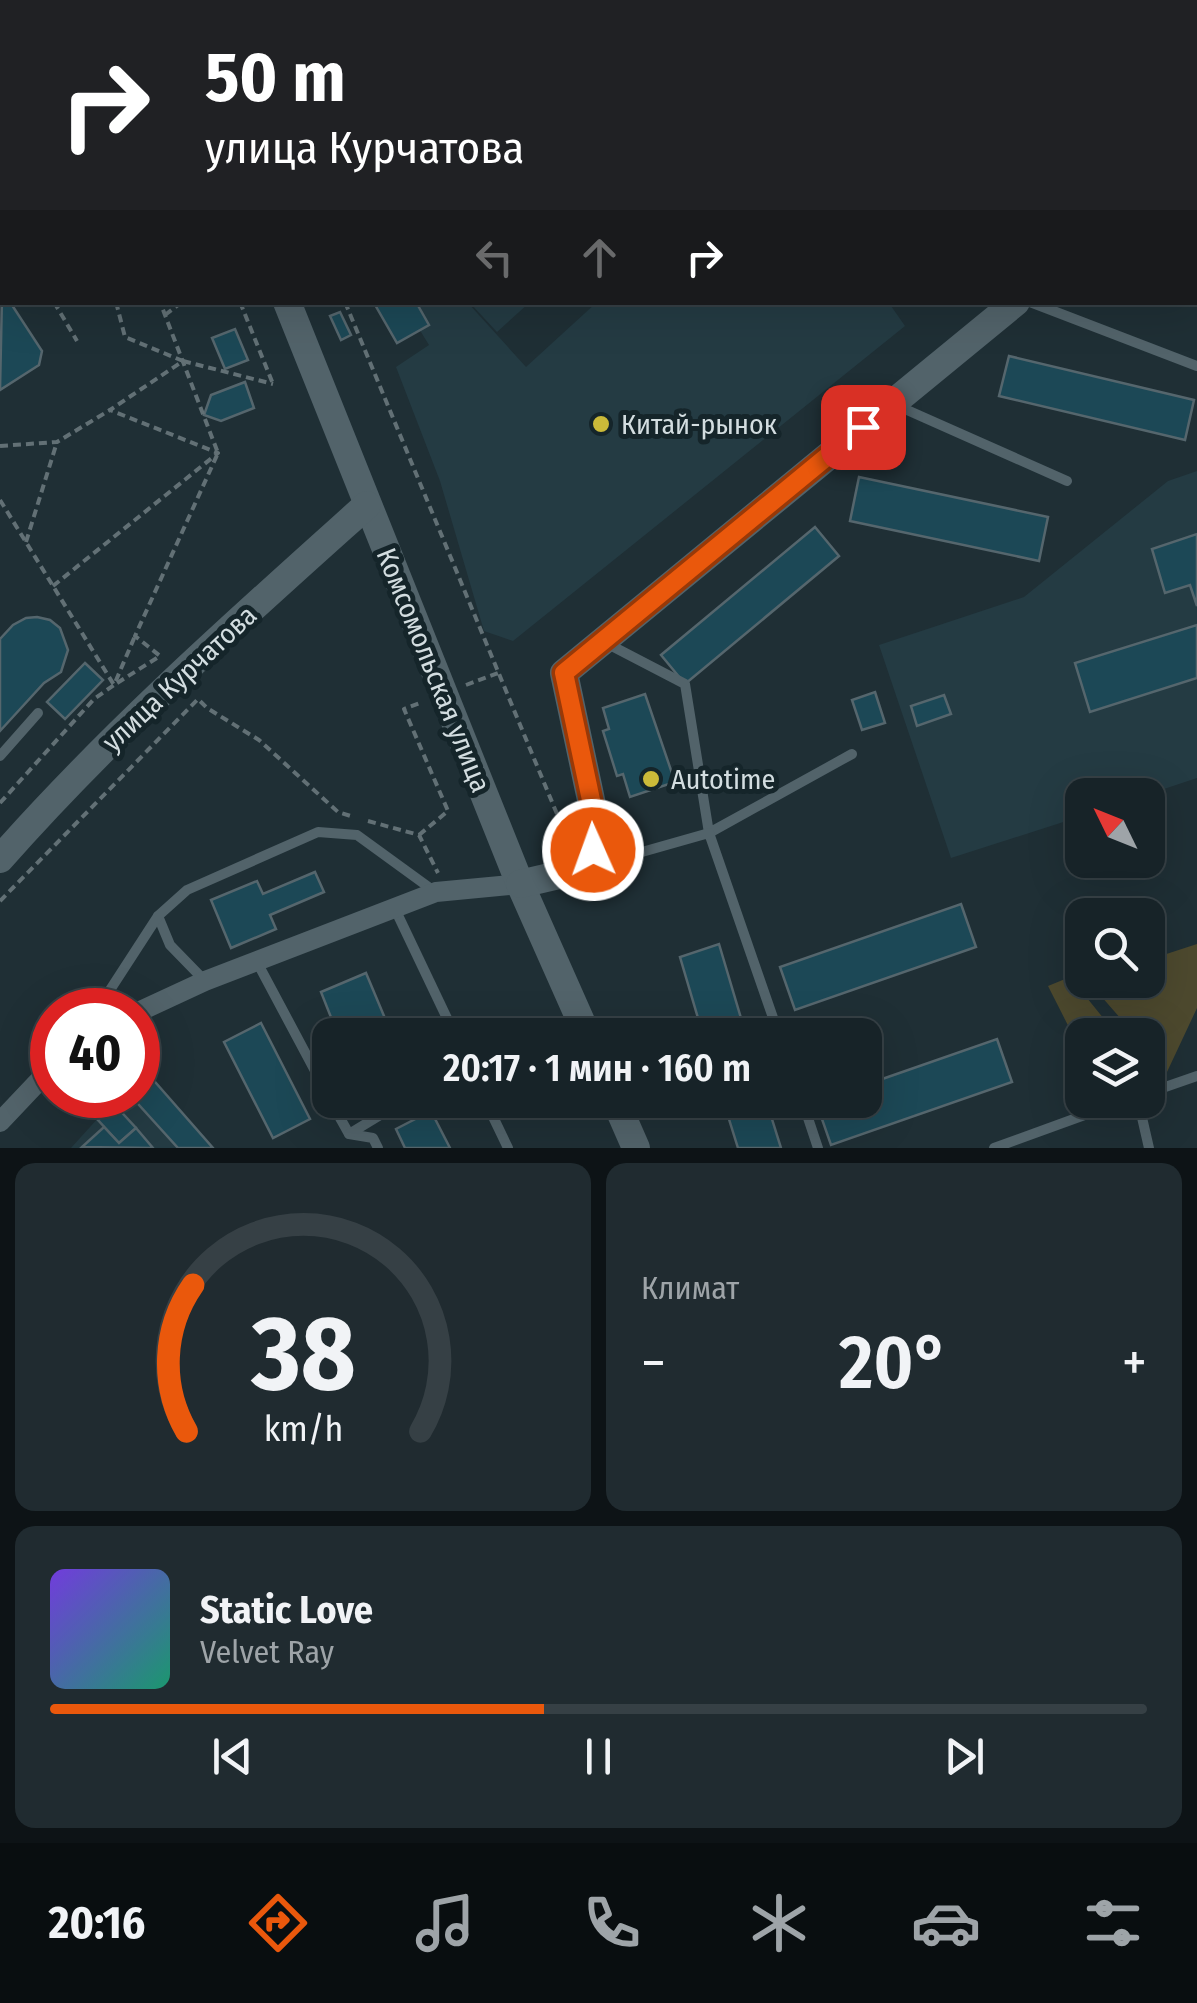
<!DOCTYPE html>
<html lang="ru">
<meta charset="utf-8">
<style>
:root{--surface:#172328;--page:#202b30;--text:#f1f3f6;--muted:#9ea4a8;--line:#364045;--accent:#ea580c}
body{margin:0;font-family:"Fira Sans Condensed",sans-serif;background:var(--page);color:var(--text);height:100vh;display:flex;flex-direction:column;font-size:38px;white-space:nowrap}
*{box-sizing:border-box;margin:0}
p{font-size:32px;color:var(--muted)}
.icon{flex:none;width:55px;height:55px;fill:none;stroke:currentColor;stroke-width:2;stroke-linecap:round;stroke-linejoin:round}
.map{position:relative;height:1148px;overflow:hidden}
.details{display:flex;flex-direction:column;gap:15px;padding:15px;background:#0d1316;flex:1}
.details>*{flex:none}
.hud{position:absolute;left:0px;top:0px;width:1198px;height:305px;box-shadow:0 10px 40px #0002,0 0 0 2px var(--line);background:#202124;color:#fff;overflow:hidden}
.needle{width:65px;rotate:313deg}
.controls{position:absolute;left:1065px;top:778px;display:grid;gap:20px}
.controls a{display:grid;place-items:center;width:100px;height:100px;border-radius:20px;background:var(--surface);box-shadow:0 10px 40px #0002,0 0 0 2px var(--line);font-size:50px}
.speed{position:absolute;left:30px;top:988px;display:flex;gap:20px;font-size:50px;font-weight:700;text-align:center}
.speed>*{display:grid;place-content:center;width:130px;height:130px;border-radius:50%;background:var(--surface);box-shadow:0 10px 40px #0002,0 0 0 2px var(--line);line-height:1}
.speed .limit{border:15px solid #d22;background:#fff;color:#111}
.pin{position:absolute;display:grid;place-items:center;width:85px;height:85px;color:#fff;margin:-42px;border-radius:20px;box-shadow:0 5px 15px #0006}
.me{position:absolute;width:110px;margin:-55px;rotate:358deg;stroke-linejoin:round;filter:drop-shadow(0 0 8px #0008)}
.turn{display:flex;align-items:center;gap:35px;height:210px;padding:0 40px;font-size:45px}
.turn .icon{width:130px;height:130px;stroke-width:2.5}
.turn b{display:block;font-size:70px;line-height:85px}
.lanes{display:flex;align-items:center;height:95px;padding:0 40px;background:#0003;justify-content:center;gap:50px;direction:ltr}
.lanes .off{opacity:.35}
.big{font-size:75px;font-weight:600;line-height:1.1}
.details .tile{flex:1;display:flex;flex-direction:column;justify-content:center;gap:15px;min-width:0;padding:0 35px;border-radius:20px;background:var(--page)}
.details .dial{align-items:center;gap:0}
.dial svg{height:260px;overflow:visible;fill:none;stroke:var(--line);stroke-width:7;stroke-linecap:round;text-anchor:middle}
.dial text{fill:var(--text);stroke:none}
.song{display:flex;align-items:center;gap:30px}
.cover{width:120px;height:120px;border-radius:15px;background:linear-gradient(135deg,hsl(260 70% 55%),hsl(160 70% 35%))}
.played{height:10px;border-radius:5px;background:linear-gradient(90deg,var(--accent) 45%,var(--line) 45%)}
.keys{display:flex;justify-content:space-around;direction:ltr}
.heat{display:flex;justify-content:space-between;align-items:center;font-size:55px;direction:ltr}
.details .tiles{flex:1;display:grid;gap:15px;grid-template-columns:1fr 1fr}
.tile:last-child{grid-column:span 2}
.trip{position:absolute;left:312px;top:1018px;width:570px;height:100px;border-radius:20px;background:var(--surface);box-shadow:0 10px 40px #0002,0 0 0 2px var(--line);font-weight:600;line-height:100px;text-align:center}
.tabs{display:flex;height:160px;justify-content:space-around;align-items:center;background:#090e10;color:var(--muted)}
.tabs .icon{width:70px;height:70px}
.tabs .on{color:var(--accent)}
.tabs b{font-size:45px;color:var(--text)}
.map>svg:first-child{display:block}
</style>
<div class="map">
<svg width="1197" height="1148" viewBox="0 0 1197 1148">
<rect width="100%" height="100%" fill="#1f2f35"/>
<!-- built -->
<g fill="#243b43">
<path d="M403,303H468L526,367L596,303H889L905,326L513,641L484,631L440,481L396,367L429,345Z"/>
<path d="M470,303H529L497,332Z"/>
<path d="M1197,471V778L1146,795H1082V816L951,858L879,645L1024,597L1168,481Z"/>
<path d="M138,1082L197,1148H71L119,1095H138Z"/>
</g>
<!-- green -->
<g fill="#4d492e">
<path d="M1197,944V1008L1167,1072L1148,1049V1035H1135L1087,980H1148V960Z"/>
<path d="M1070,977L1117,1035H1082V1053L1048,986Z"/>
</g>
<!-- building -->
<g fill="#1c4856" stroke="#55666d" stroke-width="2.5">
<path d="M365,0H436L442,2H370Z"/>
<path d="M2,296V302H10L42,351L39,365L0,390Z"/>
<path d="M416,302L429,325L397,343L374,303Z"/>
<path d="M340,312L351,335L341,340L330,316Z"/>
<path d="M235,329L248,360L225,369L212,338Z"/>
<path d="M1009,356L1194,400L1185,440L999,396Z"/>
<path d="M245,382L254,408L221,421L204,415L211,395Z"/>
<path d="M859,477L1048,517L1039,561L850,521Z"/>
<path d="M815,527L839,556L685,684L661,655Z"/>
<path d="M1197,534V606L1190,585L1165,593L1152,549Z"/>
<path d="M37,617L50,620L60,628L68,650L61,672L44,683L0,731V639L13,625L26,618Z"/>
<path d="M1197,625V678L1090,712L1075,663Z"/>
<path d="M85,663L103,680L65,719L47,702Z"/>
<path d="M875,692L885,723L862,730L852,700Z"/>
<path d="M645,694L675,782L630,797L623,774L617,776L603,731L609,729L603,708Z"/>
<path d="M944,695L951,714L917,726L911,706Z"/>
<path d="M315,872L324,892L270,915L276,929L231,948L211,900L257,881L263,894Z"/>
<path d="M961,904L976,947L795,1010L780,967Z"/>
<path d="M719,944L746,1035H703L680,957Z"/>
<path d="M366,973L392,1035H338L321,992Z"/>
<path d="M261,1023L310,1119L273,1138L224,1042Z"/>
<path d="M997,1039L1012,1082L831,1145L816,1102L865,1100V1085Z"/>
<path d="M142,1067L213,1148H178L130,1095H138V1071Z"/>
<path d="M723,1100H766L781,1148H738Z"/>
<path d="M114,1104L136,1128L119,1143L98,1120Z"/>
<path d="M431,1111L450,1148H405L396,1129Z"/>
<path d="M104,1127L119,1143L136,1128L153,1148L82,1147Z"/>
</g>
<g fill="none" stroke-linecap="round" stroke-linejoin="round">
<!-- path -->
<g stroke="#627075" stroke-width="4" stroke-dasharray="8 5" stroke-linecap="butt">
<path d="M219,0L220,2"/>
<path d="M0,76L2,77"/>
<path d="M0,113L2,116"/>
<path d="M54,302L77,341"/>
<path d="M240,302L273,384"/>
<path d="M345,302L569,843"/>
<path d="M165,315L182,302"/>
<path d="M183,361L273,384"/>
<path d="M0,446L57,442L110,410"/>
<path d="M0,500L114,685L160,656L135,636L218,453L160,302"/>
<path d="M26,542L57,442"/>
<path d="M53,586L218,453L110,410L183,361L125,337L116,302"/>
<path d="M466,685L498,673"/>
<path d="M0,803L94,699L114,685L135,636"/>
<path d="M368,821L419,835L438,873"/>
<path d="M419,835L448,811L404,709L420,703"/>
<path d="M0,901L198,699L207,708L259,740L338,812L354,817"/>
</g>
<!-- lane -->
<g stroke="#52636a" stroke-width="10">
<path d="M31,2L35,0"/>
<path d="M0,24L2,22"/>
<path d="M1195,114L1197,116"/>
<path d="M1195,171L1197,172"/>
<path d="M1030,302L1197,366"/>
<path d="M898,406L1067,481"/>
<path d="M608,644L685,684L709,833L852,754"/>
<path d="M0,756L38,713"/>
<path d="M589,867L709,833L779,1035"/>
<path d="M395,909L455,1035"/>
<path d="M158,916L170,945L205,981"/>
<path d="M257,962L330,1099"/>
<path d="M97,1010L158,916L187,890L318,832L357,835L434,891"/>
<path d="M1148,1093L1197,1076"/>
<path d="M330,1100L349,1134L373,1138L378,1148"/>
<path d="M485,1100L508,1148"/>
<path d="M802,1100L818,1148"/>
<path d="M1138,1100L1149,1148"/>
<path d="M349,1134L405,1100"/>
<path d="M994,1148L1126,1100"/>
</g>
<!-- street -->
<g stroke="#52636a" stroke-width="20">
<path d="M138,1012L205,981L436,892L520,884"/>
<path d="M0,1122L52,1067"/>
</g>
<!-- secondary -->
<g stroke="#52636a" stroke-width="28">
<path d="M164,0L165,2"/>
<path d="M1195,156L1197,154"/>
<path d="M287,302L520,884L587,1035"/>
<path d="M0,859C113,731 240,619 367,505"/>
<path d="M520,884L580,870L593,849L597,828L564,673L1016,302"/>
<path d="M615,1100L636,1148"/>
</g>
</g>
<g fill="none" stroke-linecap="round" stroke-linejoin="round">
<defs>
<path id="route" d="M593,850L597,828L564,673L863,427"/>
</defs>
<!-- route casing -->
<use href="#route" stroke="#983908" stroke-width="25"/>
<!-- route -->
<use href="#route" stroke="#ea580c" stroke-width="18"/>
</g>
<!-- markers -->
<g fill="#cbba39" stroke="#15252a" stroke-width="4">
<circle cx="601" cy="424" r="10"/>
<circle cx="651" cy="779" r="10"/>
</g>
<g text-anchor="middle" stroke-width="10" stroke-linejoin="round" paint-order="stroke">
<!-- poi labels -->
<g font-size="28" fill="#d3dde0" stroke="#15252a" text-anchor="start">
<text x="621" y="434">Китай-рынок</text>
<text x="671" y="789">Autotime</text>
</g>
<!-- street labels -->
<g font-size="28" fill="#d3dde0" stroke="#15252a">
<text transform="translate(434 670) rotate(68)" y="10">Комсомольская улица</text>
<text transform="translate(179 678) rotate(-43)" y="10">улица Курчатова</text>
</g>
</g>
</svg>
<div class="controls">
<a><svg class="needle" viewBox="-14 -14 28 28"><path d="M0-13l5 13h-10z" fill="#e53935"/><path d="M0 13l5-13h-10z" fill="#9ea4a8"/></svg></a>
<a><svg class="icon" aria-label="search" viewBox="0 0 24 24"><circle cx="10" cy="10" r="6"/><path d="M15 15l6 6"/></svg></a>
<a><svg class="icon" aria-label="layers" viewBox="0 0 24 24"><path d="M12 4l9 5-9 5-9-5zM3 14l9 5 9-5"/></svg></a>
</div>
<div class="speed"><div class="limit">40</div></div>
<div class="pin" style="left:863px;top:427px;background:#d93025"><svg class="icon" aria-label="arrive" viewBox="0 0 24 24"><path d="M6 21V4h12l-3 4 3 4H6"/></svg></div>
<svg class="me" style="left:593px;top:850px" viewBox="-20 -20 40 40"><circle r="17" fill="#ea580c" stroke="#fff" stroke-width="3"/><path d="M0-11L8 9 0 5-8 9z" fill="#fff"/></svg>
<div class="trip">20:17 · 1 мин · 160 m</div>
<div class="hud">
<div class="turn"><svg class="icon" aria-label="right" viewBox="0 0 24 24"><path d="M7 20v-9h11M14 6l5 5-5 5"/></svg><div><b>50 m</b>улица Курчатова</div></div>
<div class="lanes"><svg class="icon off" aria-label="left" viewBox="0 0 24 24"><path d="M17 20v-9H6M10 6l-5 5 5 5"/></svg><svg class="icon off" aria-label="ahead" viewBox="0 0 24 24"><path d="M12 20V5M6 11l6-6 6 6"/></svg><svg class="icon" aria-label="right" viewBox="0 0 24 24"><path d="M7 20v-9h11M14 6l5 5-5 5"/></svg></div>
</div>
</div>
<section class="details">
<div class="tiles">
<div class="tile dial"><svg viewBox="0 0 100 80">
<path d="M14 69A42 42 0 1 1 86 69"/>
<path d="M14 69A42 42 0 0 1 16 24" stroke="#ea580c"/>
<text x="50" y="56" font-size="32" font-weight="700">38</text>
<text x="50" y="72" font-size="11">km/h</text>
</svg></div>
<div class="tile"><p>Климат</p>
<div class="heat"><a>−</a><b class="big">20°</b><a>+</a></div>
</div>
<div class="tile">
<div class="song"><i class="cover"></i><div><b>Static Love</b><p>Velvet Ray</p></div></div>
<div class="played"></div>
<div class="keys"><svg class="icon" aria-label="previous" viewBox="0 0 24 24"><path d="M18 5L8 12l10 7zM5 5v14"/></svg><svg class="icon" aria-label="pause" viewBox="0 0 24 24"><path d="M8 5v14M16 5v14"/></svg><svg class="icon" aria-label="next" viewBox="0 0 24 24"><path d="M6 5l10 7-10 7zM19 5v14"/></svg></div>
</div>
</div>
</section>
<nav class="tabs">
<b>20:16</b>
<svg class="icon on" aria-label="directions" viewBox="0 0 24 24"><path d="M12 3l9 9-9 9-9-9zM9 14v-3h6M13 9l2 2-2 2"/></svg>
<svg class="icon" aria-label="music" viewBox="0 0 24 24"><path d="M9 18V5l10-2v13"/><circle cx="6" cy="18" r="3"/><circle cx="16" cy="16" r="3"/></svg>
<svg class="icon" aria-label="phone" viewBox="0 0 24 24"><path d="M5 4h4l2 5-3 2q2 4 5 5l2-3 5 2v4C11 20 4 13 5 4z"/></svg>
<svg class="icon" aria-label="climate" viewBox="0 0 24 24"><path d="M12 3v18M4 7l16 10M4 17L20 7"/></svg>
<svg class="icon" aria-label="car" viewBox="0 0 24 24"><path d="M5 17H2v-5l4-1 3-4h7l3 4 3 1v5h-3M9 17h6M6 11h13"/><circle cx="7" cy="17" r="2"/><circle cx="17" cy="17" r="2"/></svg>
<svg class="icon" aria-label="filters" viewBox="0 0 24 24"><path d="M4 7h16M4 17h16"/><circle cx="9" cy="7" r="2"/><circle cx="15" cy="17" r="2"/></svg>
</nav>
